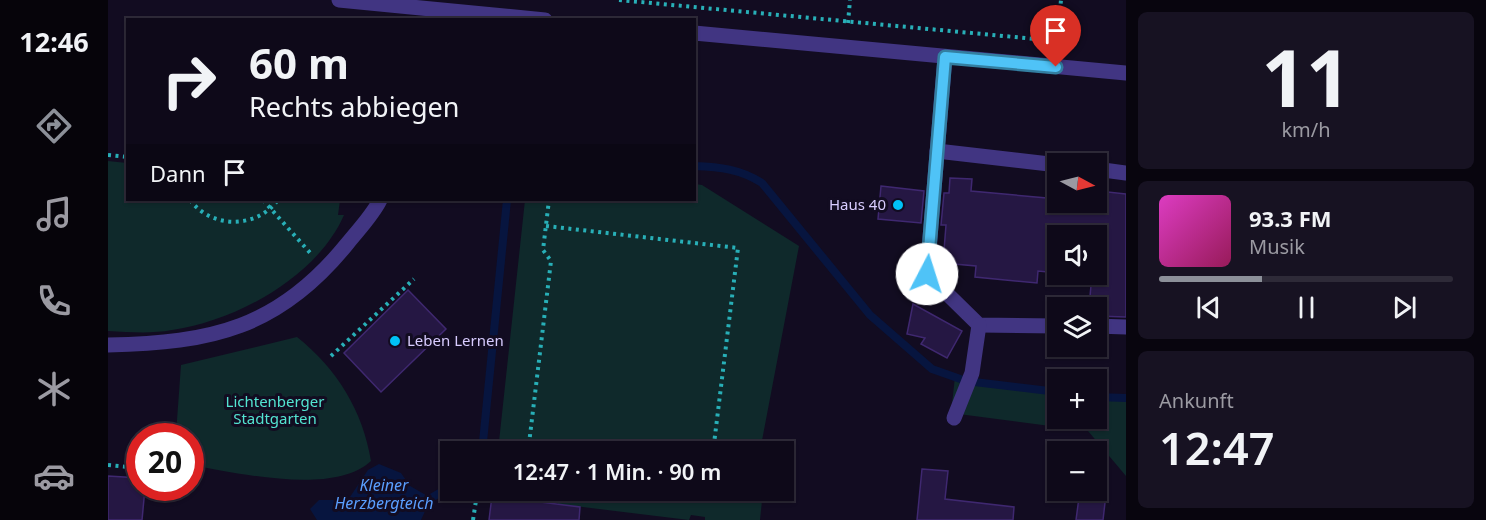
<!DOCTYPE html>
<html lang="de">
<meta charset="utf-8">
<style>
:root{--surface:#0e0919;--page:#171222;--text:#f1f3f6;--muted:#9b9aa2;--line:#2e2a38;--accent:#8c9099}
body{margin:0;font-family:"Noto Sans",sans-serif;background:var(--page);color:var(--text);height:100vh;display:flex;flex-direction:column;font-size:22px;white-space:nowrap}
*{box-sizing:border-box;margin:0}
p{font-size:20px;color:var(--muted)}
.icon{flex:none;width:33px;height:33px;fill:none;stroke:currentColor;stroke-width:2;stroke-linecap:round;stroke-linejoin:round}
.map{position:relative;flex:1;overflow:hidden}
.details{display:flex;flex-direction:column;gap:12px;padding:12px;background:#08050e;width:360px}
.details>*{flex:none}
.guide{position:absolute;left:18px;top:18px;width:570px;height:183px;border-radius:0px;box-shadow:0 2px 4px #0004,0 0 0 2px var(--line);background:#0e0919;color:var(--text);overflow:hidden}
.needle{width:39px;rotate:97deg}
.tools{position:absolute;left:939px;top:153px;display:grid;gap:12px}
.tools a{display:grid;place-items:center;width:60px;height:60px;border-radius:0px;background:var(--surface);box-shadow:0 2px 4px #0004,0 0 0 2px var(--line);font-size:30px}
.speed{position:absolute;left:18px;top:423px;display:flex;gap:12px;font-size:30px;font-weight:700;text-align:center}
.speed>*{display:grid;place-content:center;width:78px;height:78px;border-radius:50%;background:var(--surface);box-shadow:0 2px 4px #0004,0 0 0 2px var(--line);line-height:1}
.speed .limit{border:9px solid #d22;background:#fff;color:#111}
.pin{position:absolute;display:grid;place-items:center;width:51px;height:51px;color:#fff;margin:-62px -26px;border-radius:50% 50% 50% 0;rotate:-45deg;box-shadow:0 0 6px #0007}
.pin .icon{rotate:45deg}
.me{position:absolute;width:66px;margin:-33px;rotate:5deg;stroke-linejoin:round;filter:drop-shadow(0 0 4px #0008)}
.turn{display:flex;align-items:center;gap:21px;height:126px;padding:0 24px;font-size:27px}
.turn .icon{width:78px;height:78px;stroke-width:2.5}
.turn b{display:block;font-size:42px;line-height:51px}
.then{display:flex;align-items:center;height:57px;padding:0 24px;background:#0003;gap:12px;font-size:22px}
.big{font-size:45px;font-weight:600;line-height:1.1}
.details .widget{flex:1;display:flex;flex-direction:column;justify-content:center;gap:9px;min-width:0;padding:0 21px;border-radius:9px;background:var(--page)}
.details .dial{align-items:center;gap:0}
.dial b{font-size:78px;line-height:1}
.song{display:flex;align-items:center;gap:18px}
.cover{width:72px;height:72px;border-radius:9px;background:linear-gradient(135deg,hsl(310 70% 55%),hsl(330 70% 35%))}
.played{height:6px;border-radius:3px;background:linear-gradient(90deg,var(--accent) 35%,var(--line) 35%)}
.keys{display:flex;justify-content:space-around;direction:ltr}
.trip{position:absolute;left:332px;top:441px;width:354px;height:60px;border-radius:0px;background:var(--surface);box-shadow:0 2px 4px #0004,0 0 0 2px var(--line);font-weight:600;line-height:60px;text-align:center}
main{display:flex;flex:1;min-height:0}
.dock{display:flex;flex-direction:column;width:108px;justify-content:space-around;align-items:center;background:#06040a;color:var(--muted)}
.dock .icon{width:42px;height:42px}
.dock .on{color:var(--accent)}
.dock b{font-size:27px;color:var(--text)}
.map>svg:first-child{display:block}
</style>
<main>
<nav class="dock">
<b>12:46</b>
<svg class="icon on" aria-label="directions" viewBox="0 0 24 24"><path d="M12 3l9 9-9 9-9-9zM9 14v-3h6M13 9l2 2-2 2"/></svg>
<svg class="icon" aria-label="music" viewBox="0 0 24 24"><path d="M9 18V5l10-2v13"/><circle cx="6" cy="18" r="3"/><circle cx="16" cy="16" r="3"/></svg>
<svg class="icon" aria-label="phone" viewBox="0 0 24 24"><path d="M5 4h4l2 5-3 2q2 4 5 5l2-3 5 2v4C11 20 4 13 5 4z"/></svg>
<svg class="icon" aria-label="climate" viewBox="0 0 24 24"><path d="M12 3v18M4 7l16 10M4 17L20 7"/></svg>
<svg class="icon" aria-label="car" viewBox="0 0 24 24"><path d="M5 17H2v-5l4-1 3-4h7l3 4 3 1v5h-3M9 17h6M6 11h13"/><circle cx="7" cy="17" r="2"/><circle cx="17" cy="17" r="2"/></svg>
</nav>
<div class="map">
<svg width="1018" height="520" viewBox="0 0 1018 520">
<rect width="100%" height="100%" fill="#120c21"/>
<!-- green -->
<g fill="#0f292b">
<path d="M0,161L19,163L20,200H232L230,215H236C209,277 128,321 64,330C43,334 21,332 0,331Z"/>
<path d="M587,184L594,185L691,246L652,451H390L417,200H586Z"/>
<path d="M189,337C229,369 255,411 263,461C225,496 130,473 83,465L82,436H68V434L73,365Z"/>
<path d="M847,377L949,392L950,418H988L989,397L1018,398V476L980,431L843,413Z"/>
<path d="M384,491V490L655,491L652,520H597V517L583,515L581,520L450,504V500L437,499V503L386,497L387,492Z"/>
</g>
<!-- water -->
<path fill="#07153f" d="M271,464L293,473L302,486L323,498L313,520H209L202,509L211,500H240L260,470Z"/>
<g fill="none" stroke-linecap="round" stroke-linejoin="round">
<!-- stream -->
<g stroke="#07153f" stroke-width="8">
<path d="M586,166C612,167 632,169 654,183L762,315L824,369L858,381L950,392"/>
<path d="M988,397L1018,398"/>
<path d="M374,452L399,200"/>
<path d="M323,498L342,487"/>
</g>
</g>
<!-- building -->
<g fill="#251743" stroke="#3f2870" stroke-width="1.5">
<path d="M842,178L864,179L863,191L950,199V202H990L991,191L1018,194V317L988,316V308H981L984,274H988V236H950V273L930,271L929,283L867,277L868,266L835,263L838,225H833L836,193H841Z"/>
<path d="M773,186L816,191L813,223L770,219Z"/>
<path d="M300,290L338,329L273,392L236,353Z"/>
<path d="M805,304L854,331L839,358L813,344L817,338L799,334Z"/>
<path d="M814,469L840,471L837,499L906,507L905,520H809Z"/>
<path d="M0,476L32,478V488H37L34,520H0Z"/>
<path d="M972,490L998,494L995,520H968Z"/>
<path d="M384,496L472,507L471,520H381Z"/>
</g>
<g fill="none" stroke-linecap="round" stroke-linejoin="round">
<!-- path -->
<g stroke="#28afb7" stroke-width="4" stroke-dasharray="3 4.5" stroke-linecap="butt">
<path d="M511,0L949,41"/>
<path d="M740,23L742,0"/>
<path d="M949,41L953,0"/>
<path d="M0,155L20,157"/>
<path d="M82,200C104,229 148,229 170,200"/>
<path d="M155,200L204,255"/>
<path d="M438,226L630,248L605,452"/>
<path d="M223,356L306,279"/>
<path d="M420,452L443,261L435,250L441,200"/>
<path d="M0,465L32,468"/>
<path d="M610,490L672,498"/>
<path d="M365,520L369,494L372,490"/>
</g>
<!-- minor -->
<g stroke="#413582" stroke-width="15">
<path d="M231,0L437,20"/>
<path d="M586,33L1018,73"/>
<path d="M837,57L819,274L871,325L950,326"/>
<path d="M829,151L950,165"/>
<path d="M988,169L1018,173"/>
<path d="M988,326L1018,327"/>
<path d="M0,345C104,343 171,328 239,244C251,229 264,216 272,200"/>
<path d="M846,418L864,373L871,325"/>
</g>
</g>
<g fill="none" stroke-linecap="round" stroke-linejoin="round">
<defs>
<path id="route" d="M819,274L837,57L948,67"/>
</defs>
<!-- route casing -->
<use href="#route" stroke="#337fa1" stroke-width="15"/>
<!-- route -->
<use href="#route" stroke="#4fc3f7" stroke-width="10"/>
</g>
<!-- markers -->
<g fill="#00c2f7" stroke="#120c21" stroke-width="2">
<circle cx="790" cy="205" r="6"/>
<circle cx="287" cy="341" r="6"/>
</g>
<g text-anchor="middle" stroke-width="6" stroke-linejoin="round" paint-order="stroke">
<!-- poi labels -->
<g font-size="15" fill="#d8ccff" stroke="#120c21" text-anchor="end">
<text x="778" y="210">Haus 40</text>
<text x="299" y="346" text-anchor="start">Leben Lernen</text>
</g>
<!-- park labels -->
<g font-size="15" fill="#53e4d1" stroke="#120c21">
<text x="167" y="407">Lichtenberger<tspan x="167" dy="17">Stadtgarten</tspan></text>
</g>
<!-- water labels -->
<g font-size="16" font-style="italic" fill="#5a9fff" stroke="#120c21">
<text x="276" y="491">Kleiner<tspan x="276" dy="18">Herzbergteich</tspan></text>
</g>
</g>
</svg>
<div class="tools">
<a><svg class="needle" viewBox="-14 -14 28 28"><path d="M0-13l5 13h-10z" fill="#e53935"/><path d="M0 13l5-13h-10z" fill="#9b9aa2"/></svg></a>
<a><svg class="icon" aria-label="sound" viewBox="0 0 24 24"><path d="M4 9h4l5-4v14l-5-4H4zM17 9q2 3 0 6"/></svg></a>
<a><svg class="icon" aria-label="layers" viewBox="0 0 24 24"><path d="M12 4l9 5-9 5-9-5zM3 14l9 5 9-5"/></svg></a>
<a>+</a>
<a>−</a>
</div>
<div class="speed"><div class="limit">20</div></div>
<div class="pin" style="left:948px;top:67px;background:#d93025"><svg class="icon" aria-label="arrive" viewBox="0 0 24 24"><path d="M6 21V4h12l-3 4 3 4H6"/></svg></div>
<svg class="me" style="left:819px;top:274px" viewBox="-20 -20 40 40"><circle r="19" fill="#fff"/><path d="M0-13L10 11 0 6-10 11z" fill="#4fc3f7"/></svg>
<div class="trip">12:47 · 1 Min. · 90 m</div>
<div class="guide">
<div class="turn"><svg class="icon" aria-label="right" viewBox="0 0 24 24"><path d="M7 20v-9h11M14 6l5 5-5 5"/></svg><div><b>60 m</b>Rechts abbiegen</div></div>
<div class="then">Dann<svg class="icon" aria-label="arrive" viewBox="0 0 24 24"><path d="M6 21V4h12l-3 4 3 4H6"/></svg></div>
</div>
</div>
<section class="details">
<div class="widget dial"><b>11</b><p>km/h</p></div>
<div class="widget">
<div class="song"><i class="cover"></i><div><b>93.3 FM</b><p>Musik</p></div></div>
<div class="played"></div>
<div class="keys"><svg class="icon" aria-label="previous" viewBox="0 0 24 24"><path d="M18 5L8 12l10 7zM5 5v14"/></svg><svg class="icon" aria-label="pause" viewBox="0 0 24 24"><path d="M8 5v14M16 5v14"/></svg><svg class="icon" aria-label="next" viewBox="0 0 24 24"><path d="M6 5l10 7-10 7zM19 5v14"/></svg></div>
</div>
<div class="widget"><p>Ankunft</p><b class="big">12:47</b></div>
</section>
</main>
